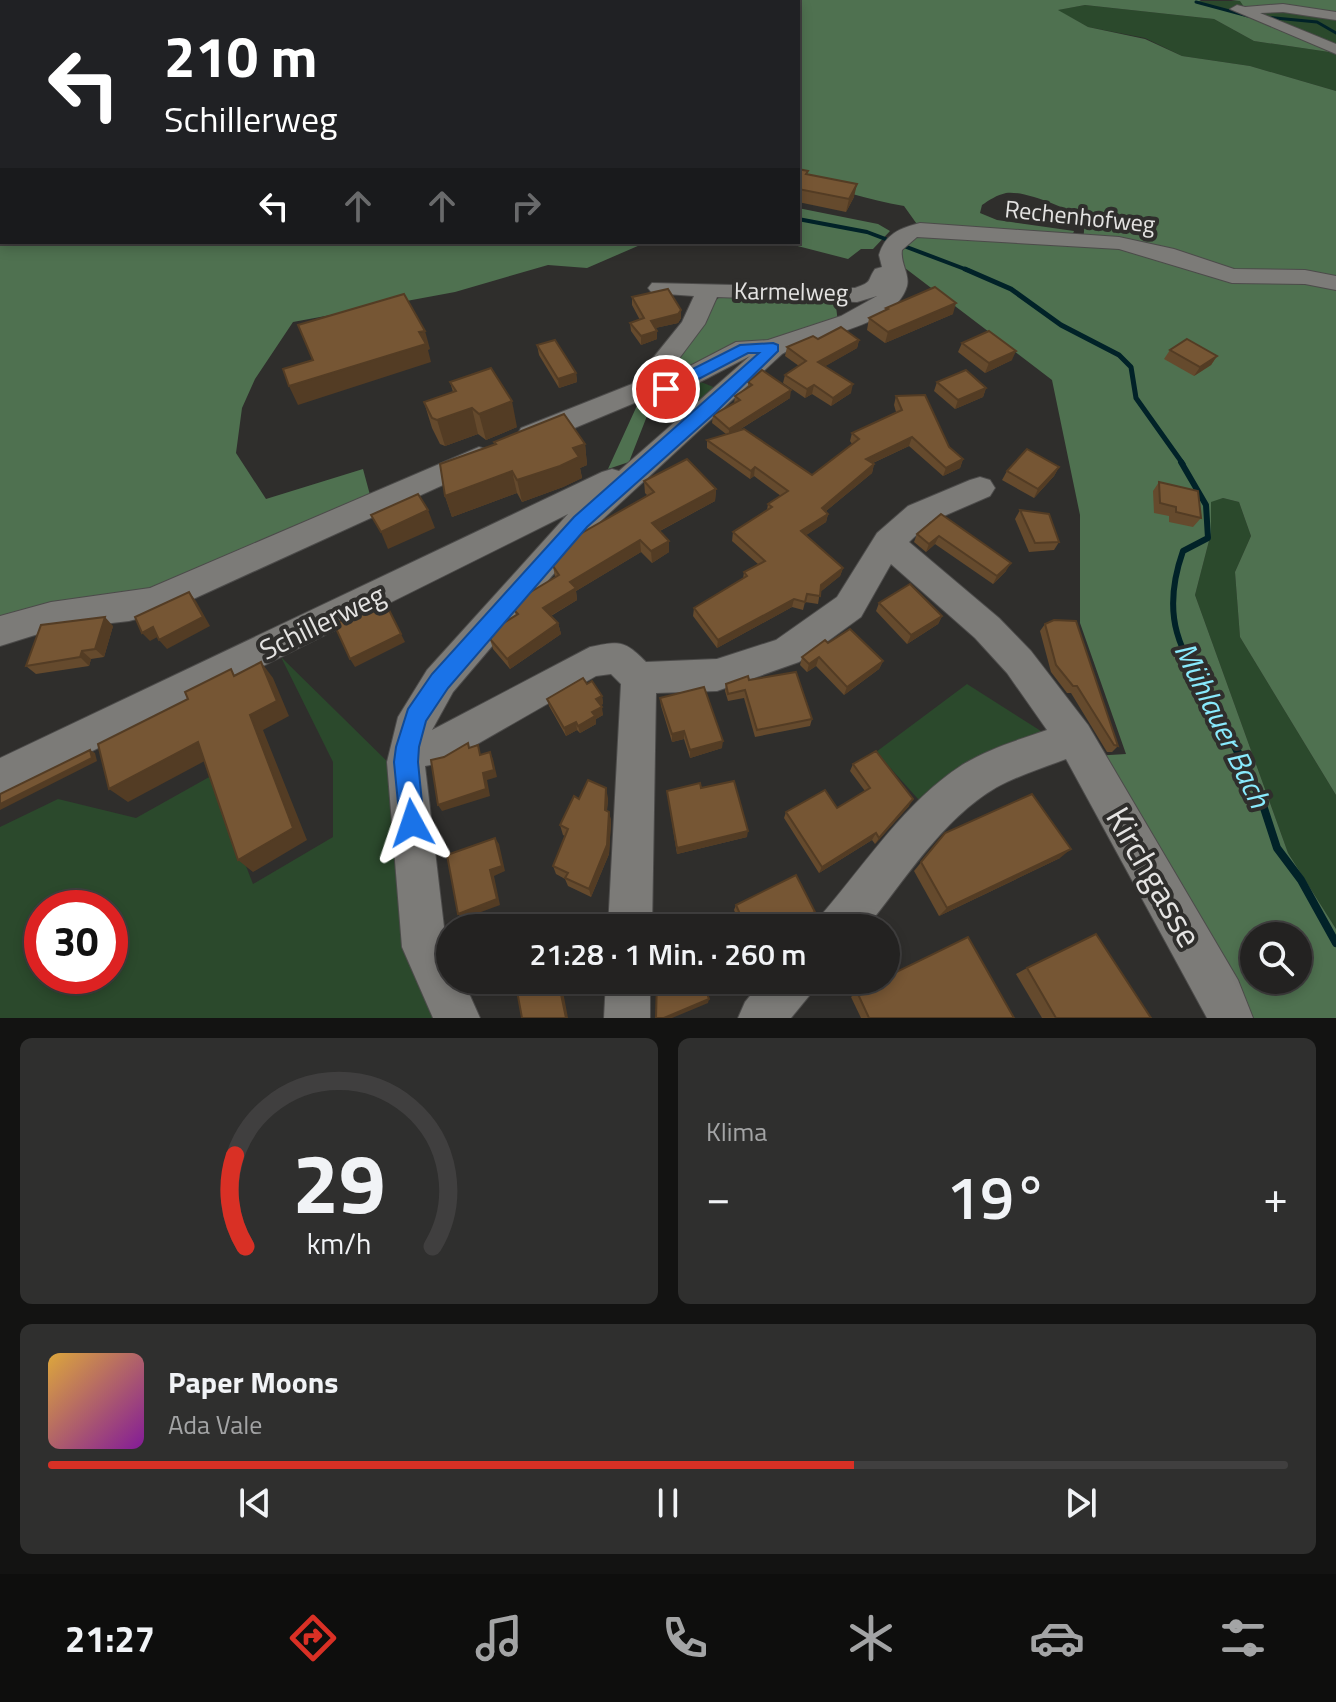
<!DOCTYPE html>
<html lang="de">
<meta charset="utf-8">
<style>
:root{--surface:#232221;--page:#2f2f2e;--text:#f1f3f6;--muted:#a3a4a5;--line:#403f3f;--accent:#d93025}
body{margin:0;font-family:"Titillium Web",sans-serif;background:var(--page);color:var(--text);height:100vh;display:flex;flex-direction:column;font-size:30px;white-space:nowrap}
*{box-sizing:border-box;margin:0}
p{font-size:26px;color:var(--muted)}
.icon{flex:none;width:44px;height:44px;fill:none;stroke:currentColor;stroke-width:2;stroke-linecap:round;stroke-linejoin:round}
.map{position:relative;height:1018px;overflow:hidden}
.sheet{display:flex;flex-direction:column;gap:20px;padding:20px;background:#131312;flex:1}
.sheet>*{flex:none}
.banner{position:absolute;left:0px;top:0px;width:800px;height:244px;box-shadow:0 4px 12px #0003,0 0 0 2px var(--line);background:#202124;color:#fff;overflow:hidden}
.controls{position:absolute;left:1240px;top:922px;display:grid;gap:16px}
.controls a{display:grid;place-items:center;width:72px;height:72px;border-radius:50%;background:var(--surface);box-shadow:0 4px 12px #0003,0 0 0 2px var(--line);font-size:40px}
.speed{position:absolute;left:24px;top:890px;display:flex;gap:16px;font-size:40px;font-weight:700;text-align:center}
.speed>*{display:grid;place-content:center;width:104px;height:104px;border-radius:50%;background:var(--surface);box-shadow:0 4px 12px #0003,0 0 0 2px var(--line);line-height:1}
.speed .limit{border:12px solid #d22;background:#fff;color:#111}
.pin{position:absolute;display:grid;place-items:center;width:68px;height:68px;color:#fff;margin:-34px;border:4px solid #fff;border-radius:50%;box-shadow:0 2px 8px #0007}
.me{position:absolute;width:88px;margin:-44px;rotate:355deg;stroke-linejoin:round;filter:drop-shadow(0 0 6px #0008)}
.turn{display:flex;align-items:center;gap:28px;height:168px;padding:0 32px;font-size:36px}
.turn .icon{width:104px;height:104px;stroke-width:2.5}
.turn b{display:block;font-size:56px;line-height:68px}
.lanes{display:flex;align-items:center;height:76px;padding:0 32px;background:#0003;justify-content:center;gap:40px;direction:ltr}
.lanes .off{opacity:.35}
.big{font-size:60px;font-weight:600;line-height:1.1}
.sheet .tile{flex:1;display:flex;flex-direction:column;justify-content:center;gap:12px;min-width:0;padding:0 28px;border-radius:12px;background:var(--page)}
.sheet .dial{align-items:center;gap:0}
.dial svg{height:208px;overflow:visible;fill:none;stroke:var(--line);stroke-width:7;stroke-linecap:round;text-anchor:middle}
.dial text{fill:var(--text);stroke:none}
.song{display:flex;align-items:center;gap:24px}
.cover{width:96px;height:96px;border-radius:12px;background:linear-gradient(135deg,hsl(40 70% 55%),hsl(290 70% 35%))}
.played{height:8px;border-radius:4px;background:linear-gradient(90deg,var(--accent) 65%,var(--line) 65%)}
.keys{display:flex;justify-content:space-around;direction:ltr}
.heat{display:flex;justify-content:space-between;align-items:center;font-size:44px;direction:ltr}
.sheet .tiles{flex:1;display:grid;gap:20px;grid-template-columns:1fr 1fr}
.tile:last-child{grid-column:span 2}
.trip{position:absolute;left:436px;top:914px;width:464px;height:80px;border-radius:40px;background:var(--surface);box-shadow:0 4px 12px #0003,0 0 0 2px var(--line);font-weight:600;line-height:80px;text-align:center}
.dock{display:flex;height:128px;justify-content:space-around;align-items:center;background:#0e0e0d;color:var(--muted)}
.dock .icon{width:56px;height:56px}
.dock .active{color:var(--accent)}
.dock b{font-size:36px;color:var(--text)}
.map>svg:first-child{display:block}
</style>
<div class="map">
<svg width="1336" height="1018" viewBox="0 0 1336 1018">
<rect width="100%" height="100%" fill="#2f2e2c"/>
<!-- green -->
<g fill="#2b492c" fill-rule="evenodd">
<path d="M1197,1H1240L1244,7L1336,16V51Z"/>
<path d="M1085,5L1214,19L1254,41L1336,53V91L1250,66L1182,56L1145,38L1088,27L1057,10Z"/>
<path d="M696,380L716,388L682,415L656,397Z"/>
<path d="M1223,498L1239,502L1251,536L1235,572L1240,637L1336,795V929L1288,853L1195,595L1211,533V501Z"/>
<path d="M281,657L399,773L438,1018H0V827L58,799L136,818L211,776L253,884L333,837V762ZM42,908H110V976H42Z"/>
<path d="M967,684L1052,738L927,809L876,752Z"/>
</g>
<!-- forest -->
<g fill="#4f7150" fill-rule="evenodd">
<path d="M205,0H586L602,2H207Z"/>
<path d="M659,0H1201L1198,2L1254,17L1336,53L1254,41L1214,19L1085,5L1058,10L1088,27L1145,39L1182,56L1250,66L1336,91V795L1240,637L1235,572L1251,536L1239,502L1223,498L1211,502V533L1195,595L1288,853L1336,929V1018H1236L1093,756L1126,754L1080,623V515L1052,380L901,265C900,246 905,239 924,234L1083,242L1085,220C1070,209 1024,190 1006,193C997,195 989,200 982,205L980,213L997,220L1074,231L1072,236L919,227L904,206C868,200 835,188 798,180V2H648ZM1254,936H1298V980H1254Z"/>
<path d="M1231,0H1336V16L1244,7L1240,1Z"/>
<path d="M0,94L2,242H647L587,268L548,265L455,292L293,322L255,379L242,408L236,453L266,499L363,469L370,495L139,602L0,629Z"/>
<path d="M798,208L878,224L890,231L873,249H861L848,259L782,242H798Z"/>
<path d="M724,293L835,299L838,322L697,368L676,359L713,303Z"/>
<path d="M656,397L682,415L647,416L629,462L608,469L640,399Z"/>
</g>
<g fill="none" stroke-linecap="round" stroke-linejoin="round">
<!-- stream-far4 -->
<g stroke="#012228" stroke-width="3">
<path d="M1196,2L1248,16"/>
<path d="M1264,17L1317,22L1336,33"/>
</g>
<!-- stream-far3 -->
<path stroke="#012228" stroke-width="4" d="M798,219L867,232L970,271"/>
<!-- stream-far2 -->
<path stroke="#012228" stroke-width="5" d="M965,269L1011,289L1061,325L1119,355L1131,367L1136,398L1183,464"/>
<!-- stream-far1 -->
<path stroke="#012228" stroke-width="6" d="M1181,462L1206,505L1208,538L1183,551C1159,619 1181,652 1216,708"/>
<!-- stream -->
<path stroke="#012228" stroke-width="8" d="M1215,706L1261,799L1277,848L1301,880L1336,943"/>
<defs>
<g id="minor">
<path d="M1283,4L1336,12V20L1283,12L1260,13L1336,44V54L1230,9L1237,5L1245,7Z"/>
<path d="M920,223L1119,237L1174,249L1234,269L1305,270L1336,276V290L1305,284L1232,283L1119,249L917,237L902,250C900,263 910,274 907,286C895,328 815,334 782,354L591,530L453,692L432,730L590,647C620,641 624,640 646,662L717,659L776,640L837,597L877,533L908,506L970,480L980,477L990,480L995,488L990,496L930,522L909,542L999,618L1031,651L1088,725L1238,980L1253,1018H1207L1066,759C1043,768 1019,775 997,787C942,819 905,880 866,928H816L823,913C866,863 906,801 962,765C988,749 1018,740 1047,730L1007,673L975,638L891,564L861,617L799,662L717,691L656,693L652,928H608L621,684L611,674L596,676L446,762L425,766L446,944L450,953V980H463L480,1018H433L402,947L387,762L398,717L427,670L568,514L0,797V758L602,472L612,469L619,471L750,356L675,395L644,399L541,442L531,445L521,442L517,435L521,428L632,384L682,322L694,296L652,293L648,288L652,283L855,288C874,281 866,282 875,269L882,267L879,255C885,234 900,228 920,223ZM877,296L841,316L768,340L736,342L663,380L705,324L717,297L857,302Z"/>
<path d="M479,447L489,450L493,457L489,464L167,611L129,621L51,630L0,646V616L51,602L150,588Z"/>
<path d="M606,980H650V1018H604Z"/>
<path d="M763,980H815L809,996L791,1018H738L745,1002Z"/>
</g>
</defs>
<!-- minor casing -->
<use href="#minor" stroke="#4c4b4a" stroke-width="2"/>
<!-- minor -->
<use href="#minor" fill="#7c7b78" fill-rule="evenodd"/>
</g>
<!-- wall -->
<g fill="#654a2d">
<path d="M798,169L808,171L807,174L854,197L846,212L798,202Z"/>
<path d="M632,297L681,318L678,323L655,328L657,339L641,345L631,331L630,323L640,320L632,305Z"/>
<path d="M886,308L953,314L885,343L867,330L869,318L885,311Z"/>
<path d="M818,339L859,340L857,348L825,366L851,393L831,406L812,394L805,398L783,383L785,375L799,366L785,356L787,347Z"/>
<path d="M962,343L1012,360L985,373L958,352Z"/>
<path d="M537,345L576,373L577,382L559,388L539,355Z"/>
<path d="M1170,350L1217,356L1211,365L1194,376L1164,359Z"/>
<path d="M450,382L517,427L486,440L478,434L445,446L440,444L432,428L424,402L453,392Z"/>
<path d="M748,382L790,398L736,432L812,475L852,444L850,441L852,433L896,412L894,405L896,396L963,459L960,468L943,476L909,446L873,463L874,464L872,473L826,511L828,514L826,522L806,535L843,568L840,576L820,592L818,604L805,602L803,610L792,607L717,648L693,616L694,608L743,579L744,572L758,564L732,541L733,532L767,510L768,504L781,496L754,476L750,479L707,448V440L726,434L712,423L713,415L734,404L735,396L748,388Z"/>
<path d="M937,382L986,388L983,397L955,409L934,391Z"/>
<path d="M494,442L585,444L587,465L580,468L582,478L563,487L522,502L517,493L452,517L445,496L495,445Z"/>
<path d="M1059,467L1054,476L1034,498L1002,480L1007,471Z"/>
<path d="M644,481L716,489L715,501L660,531L669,552L652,563L641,552L576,591L577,600L551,616L558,623L561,634L510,669L493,649L490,639L516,615L514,610L555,577L553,566L647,495L645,493Z"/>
<path d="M1159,482L1201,518L1193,527L1169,522V516L1154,513L1153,491Z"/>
<path d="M1020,510L1059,542L1054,550L1029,552L1015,519Z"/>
<path d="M941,514L1006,571L993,584L935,544L926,552L914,542L917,534Z"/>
<path d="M879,603L942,616L938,624L907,644L876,611Z"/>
<path d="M1045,624L1118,746L1112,752H1107L1071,693H1067L1051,672L1040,631Z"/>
<path d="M113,626L104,657L91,659L89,666L36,674L26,666Z"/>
<path d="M828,643L883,661L879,669L844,695L816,666L807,672L800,665L802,657Z"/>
<path d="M749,680L812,719L810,726L755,737L744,698L728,701L725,691L726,684Z"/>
<path d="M587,684L602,696L603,704L600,705L603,715L596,719V724L580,733L577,730L566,736L549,706L547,699Z"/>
<path d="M660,698L722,748L690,758L684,739L672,742L661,706Z"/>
<path d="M853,764L909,806L875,844L872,840L819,873L784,818L786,812L837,808L865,791L850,771Z"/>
<path d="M701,788L747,837L677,854L667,791Z"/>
<path d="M608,798L607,811L609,812L611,821L609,854L591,897L568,886L565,879L556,874L553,866L565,836L563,835L560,825L579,799Z"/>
<path d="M945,833L1060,858L939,916L914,871Z"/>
<path d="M736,905L815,912L812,917L790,928H742L734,910Z"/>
<path d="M1027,968L1151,1018H1042L1016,974Z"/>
<path d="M857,992L1014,1018H861L851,997Z"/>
</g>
<!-- shaded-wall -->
<g fill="#533c24">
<path d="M857,184L854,197L846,212L849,199Z"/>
<path d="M956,303L953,314L885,343L888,332Z"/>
<path d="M681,310V318L678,323L651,329V321Z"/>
<path d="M425,331L430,349L428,350L431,362L298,405L289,386Z"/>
<path d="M657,331V339L641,345V336Z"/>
<path d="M859,340L857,348L817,371L818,362Z"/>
<path d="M1016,351L1012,360L985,373L989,363Z"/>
<path d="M1217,356L1211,365L1194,376L1200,367Z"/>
<path d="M576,373L577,382L559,388L558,379Z"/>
<path d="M853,384L851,393L831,406L833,398Z"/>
<path d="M814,385L812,394L805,398L807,389Z"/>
<path d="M986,388L983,397L955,409L958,400Z"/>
<path d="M791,390L790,398L729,436V429Z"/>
<path d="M512,401L517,427L486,440L479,414Z"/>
<path d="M472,408L478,434L445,446L437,420Z"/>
<path d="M912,437L909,446L864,467L866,459Z"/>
<path d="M585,444L587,465L580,468L582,478L563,487L522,502L517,480L573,448Z"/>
<path d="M963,459L960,468L943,476L946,468Z"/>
<path d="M874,464L872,473L820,516L822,508Z"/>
<path d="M755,467L754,476L750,479L751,471Z"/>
<path d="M1059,467L1054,476L1034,498L1038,489Z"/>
<path d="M512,471L517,493L452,517L445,496Z"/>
<path d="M716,489L715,501L652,535V523Z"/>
<path d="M428,510L435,528L388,549L381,532Z"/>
<path d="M828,514L826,522L799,540L801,531Z"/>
<path d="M939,536L935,544L926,552L929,544Z"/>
<path d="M640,540L641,552L576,591L577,600L545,619L543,608L570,582Z"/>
<path d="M669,541V552L652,563L651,551Z"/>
<path d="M1011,563L1006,571L993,584L997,576Z"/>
<path d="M843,568L840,576L819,593L821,585Z"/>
<path d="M189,592L196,601L210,626L167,649L159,640Z"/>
<path d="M794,599L792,607L717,648L718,640Z"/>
<path d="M942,616L938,624L907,644L911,635Z"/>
<path d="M105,617L113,626L104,657L95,649Z"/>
<path d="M558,623L561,634L510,669L507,659Z"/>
<path d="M153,627L161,635L150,641L142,633Z"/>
<path d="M401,634L405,642L355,667L350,659Z"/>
<path d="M82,651L91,659L89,666L80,657Z"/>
<path d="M819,657L816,666L807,672L809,664Z"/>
<path d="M883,661L879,669L844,695L847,687Z"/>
<path d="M261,662L273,678L289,716L263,730L307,840L253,872L238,860L250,715Z"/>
<path d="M602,696L603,704L597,707L596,699Z"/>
<path d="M602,707L603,715L596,719V724L580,733L578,726L592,712Z"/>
<path d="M576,722L577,730L566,736L564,728Z"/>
<path d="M684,731V739L672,742V734Z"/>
<path d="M723,741L722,748L690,758V750Z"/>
<path d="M198,742L214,756L128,802L109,789Z"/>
<path d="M90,750L95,753L97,761L0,810V804Z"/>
<path d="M490,752L493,759L497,777L487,780L490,796L442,811L438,805L483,773Z"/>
<path d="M606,788L608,798L606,820L605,810Z"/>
<path d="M913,799L909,806L875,844L879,838Z"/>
<path d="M609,812L611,821L609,854L591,897L589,889Z"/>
<path d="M748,831L747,837L677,854V848Z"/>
<path d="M876,833L872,840L819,873L822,867Z"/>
<path d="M495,838L499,844L505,871L494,876L500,905L462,919L458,914L490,870Z"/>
<path d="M1071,849L1060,858L939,916L947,908Z"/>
<path d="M815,912L812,917L790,928H782Z"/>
<path d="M558,980H564L561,981L568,1018H566Z"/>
<path d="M709,999L708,1003L672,1018H664Z"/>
</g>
<!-- building -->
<g fill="#765634" stroke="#533c24" stroke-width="2">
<path d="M798,169L808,171L806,174L857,184L849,199L798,189Z"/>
<path d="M935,287L956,303L888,332L869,318L888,309L886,308Z"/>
<path d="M668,289L681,310L678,314L651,321L657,331L641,336L630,323L644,318L632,297Z"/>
<path d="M404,294L425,331L419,332L426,344L289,386L283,369L313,360L298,325Z"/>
<path d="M841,327L859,340L818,362L853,384L833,398L814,385L807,389L785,375L806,361L787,347L813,336L818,339Z"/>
<path d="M989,331L1016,351L989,363L962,343Z"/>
<path d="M1187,339L1217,356L1200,367L1170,350Z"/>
<path d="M555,340L576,373L558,379L537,345Z"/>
<path d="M491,368L512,401L479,414L472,408L437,420L432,418L424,402L456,391L450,382Z"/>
<path d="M762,370L791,390L729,429L713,415L740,400L735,396L752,385L748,382Z"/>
<path d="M966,370L986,388L958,400L937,382Z"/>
<path d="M925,395L949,447L963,459L946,468L912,437L866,459L874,464L822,508L828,514L801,531L843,568L821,585L820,596L807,594L805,602L794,599L718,640L694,608L747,576L744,572L765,561L733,532L772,507L768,504L788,491L755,467L751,471L707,440L744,429L812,475L859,439L852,433L902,410L896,396Z"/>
<path d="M564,414L585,444L573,448L579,457L560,466L517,480L512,471L445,496L440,464L496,444L494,442Z"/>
<path d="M1027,449L1059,467L1038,489L1007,471Z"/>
<path d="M687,459L716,489L652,523L669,541L651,551L640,540L570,582L576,588L543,608L558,623L507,659L490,639L502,624L518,614L514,610L529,593L559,575L553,566L580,534L654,492L644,481Z"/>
<path d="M1159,482L1198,491L1201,518L1176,512V507L1160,503Z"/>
<path d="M418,494L428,510L381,532L371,515Z"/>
<path d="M1020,510L1049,514L1059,542L1035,543Z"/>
<path d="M941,514L1011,563L997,576L939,536L929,544L917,534Z"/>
<path d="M910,584L942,616L911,635L879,603Z"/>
<path d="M189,592L203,617L159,640L153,627L142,633L135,617Z"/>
<path d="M384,600L401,634L350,659L334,624Z"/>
<path d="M105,617L95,649L82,651L80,657L26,666L41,625Z"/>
<path d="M1054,620L1076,621L1118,746L1114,745L1077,686H1073L1056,665L1045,624Z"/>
<path d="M850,629L883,661L847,687L819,657L809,664L802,657L825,640L828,643Z"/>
<path d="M261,662L277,701L250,715L293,828L238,860L198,742L109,789L98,744L188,699L185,692L231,669L234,676Z"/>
<path d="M796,672L812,719L757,730L745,690L728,694L726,684L748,676L749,680Z"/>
<path d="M583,678L587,684L592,681L602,696L596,699L602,707L592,712L595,716L578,726L576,722L564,728L547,699Z"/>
<path d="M704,687L723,741L690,750L684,731L672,734L660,698Z"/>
<path d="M468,743L469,748L478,745L480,755L490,752L494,770L483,773L486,789L438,805L431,760L444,757Z"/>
<path d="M90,750L92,758L0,804V794Z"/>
<path d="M876,751L913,799L879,838L876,833L822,867L786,812L825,790L837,808L870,788L853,764Z"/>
<path d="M588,780L606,788L605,810L609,812L607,845L589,889L565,878L568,873L553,866L568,829L560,825L574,796L579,799Z"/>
<path d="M734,781L748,831L677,848L667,791L700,783L701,788Z"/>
<path d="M1032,794L1071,849L947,908L921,862L945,833Z"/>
<path d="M495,838L502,866L490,870L497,899L458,914L447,855Z"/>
<path d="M796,875L815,912L782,928H746L736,905Z"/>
<path d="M568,921L570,928H550Z"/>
<path d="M1096,934L1151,1018H1056L1027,968Z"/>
<path d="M968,937L1014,1018H869L857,992L881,980H886V977Z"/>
<path d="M515,980H558L566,1018H522Z"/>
<path d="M657,980H702L709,999L664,1018H656Z"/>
</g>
<!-- route -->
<path fill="#1a73e8" stroke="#114b97" stroke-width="2" d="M773,343L778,345V351L716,412L587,527L448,688L426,721L419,747L418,762L424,823L420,832L412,836L403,832L400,823L394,762L396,747L408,709L432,674L574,517L759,353H748L672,393H661V385L740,345Z"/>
<g text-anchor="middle" stroke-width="8" stroke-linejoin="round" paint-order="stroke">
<!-- far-street labels -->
<g font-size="24" fill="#e4e3e2" stroke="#2f2e2c">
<text transform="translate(1080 217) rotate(6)" y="8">Rechenhofweg</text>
<text transform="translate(791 292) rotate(1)" y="8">Karmelweg</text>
</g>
<!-- street labels -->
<g font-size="28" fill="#e4e3e2" stroke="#2f2e2c">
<text transform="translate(322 622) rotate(-26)" y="10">Schillerweg</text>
</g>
<!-- water labels -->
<g font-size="30" font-style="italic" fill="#89eafd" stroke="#2f2e2c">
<text transform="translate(1222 725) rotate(64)" y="10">Mühlauer Bach</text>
</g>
<!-- near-street labels -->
<g font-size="34" fill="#e4e3e2" stroke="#2f2e2c">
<text transform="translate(1154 877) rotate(60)" y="12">Kirchgasse</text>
</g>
</g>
</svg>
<div class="controls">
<a><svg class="icon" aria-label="search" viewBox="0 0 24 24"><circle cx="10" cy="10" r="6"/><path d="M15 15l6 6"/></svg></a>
</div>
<div class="speed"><div class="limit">30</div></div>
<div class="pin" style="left:666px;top:389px;background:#d93025"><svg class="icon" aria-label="arrive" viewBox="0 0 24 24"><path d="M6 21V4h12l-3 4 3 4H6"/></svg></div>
<svg class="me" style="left:412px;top:823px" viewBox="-20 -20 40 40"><path d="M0-17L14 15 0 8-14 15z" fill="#1a73e8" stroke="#fff" stroke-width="4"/></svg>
<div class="trip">21:28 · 1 Min. · 260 m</div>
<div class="banner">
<div class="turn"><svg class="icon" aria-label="left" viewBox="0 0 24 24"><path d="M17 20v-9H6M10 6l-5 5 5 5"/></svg><div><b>210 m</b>Schillerweg</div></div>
<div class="lanes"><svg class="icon" aria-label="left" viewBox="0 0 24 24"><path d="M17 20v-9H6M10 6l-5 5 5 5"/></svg><svg class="icon off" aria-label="ahead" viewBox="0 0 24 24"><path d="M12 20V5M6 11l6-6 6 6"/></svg><svg class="icon off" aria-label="ahead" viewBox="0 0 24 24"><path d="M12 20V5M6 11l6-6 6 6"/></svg><svg class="icon off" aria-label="right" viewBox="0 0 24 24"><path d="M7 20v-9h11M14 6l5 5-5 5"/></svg></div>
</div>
</div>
<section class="sheet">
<div class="tiles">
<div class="tile dial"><svg viewBox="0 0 100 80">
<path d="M14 69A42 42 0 1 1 86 69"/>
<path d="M14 69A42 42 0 0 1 10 34" stroke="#d93025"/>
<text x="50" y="56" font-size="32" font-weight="700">29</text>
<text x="50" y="72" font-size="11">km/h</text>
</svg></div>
<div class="tile"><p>Klima</p>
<div class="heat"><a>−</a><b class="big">19°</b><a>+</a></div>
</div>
<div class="tile">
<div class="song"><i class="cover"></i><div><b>Paper Moons</b><p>Ada Vale</p></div></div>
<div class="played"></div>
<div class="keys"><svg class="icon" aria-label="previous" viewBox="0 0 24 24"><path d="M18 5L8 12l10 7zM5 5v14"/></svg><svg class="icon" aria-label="pause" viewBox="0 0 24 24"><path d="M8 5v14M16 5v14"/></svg><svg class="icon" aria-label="next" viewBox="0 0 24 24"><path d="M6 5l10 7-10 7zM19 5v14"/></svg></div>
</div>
</div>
</section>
<nav class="dock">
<b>21:27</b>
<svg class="icon active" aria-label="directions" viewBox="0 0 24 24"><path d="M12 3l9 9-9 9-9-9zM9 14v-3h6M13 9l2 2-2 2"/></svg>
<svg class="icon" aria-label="music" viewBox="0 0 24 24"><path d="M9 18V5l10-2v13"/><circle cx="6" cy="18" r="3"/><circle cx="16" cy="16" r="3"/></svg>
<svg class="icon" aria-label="phone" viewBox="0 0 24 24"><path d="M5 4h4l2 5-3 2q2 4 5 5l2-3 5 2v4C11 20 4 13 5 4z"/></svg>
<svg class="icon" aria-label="climate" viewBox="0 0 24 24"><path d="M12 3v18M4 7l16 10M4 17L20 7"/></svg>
<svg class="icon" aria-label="car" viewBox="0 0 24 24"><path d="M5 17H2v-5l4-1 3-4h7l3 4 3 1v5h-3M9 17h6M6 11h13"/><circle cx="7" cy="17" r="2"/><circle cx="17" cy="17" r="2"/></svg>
<svg class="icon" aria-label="filters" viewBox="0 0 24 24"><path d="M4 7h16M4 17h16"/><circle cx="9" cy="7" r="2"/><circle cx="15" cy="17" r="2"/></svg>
</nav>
